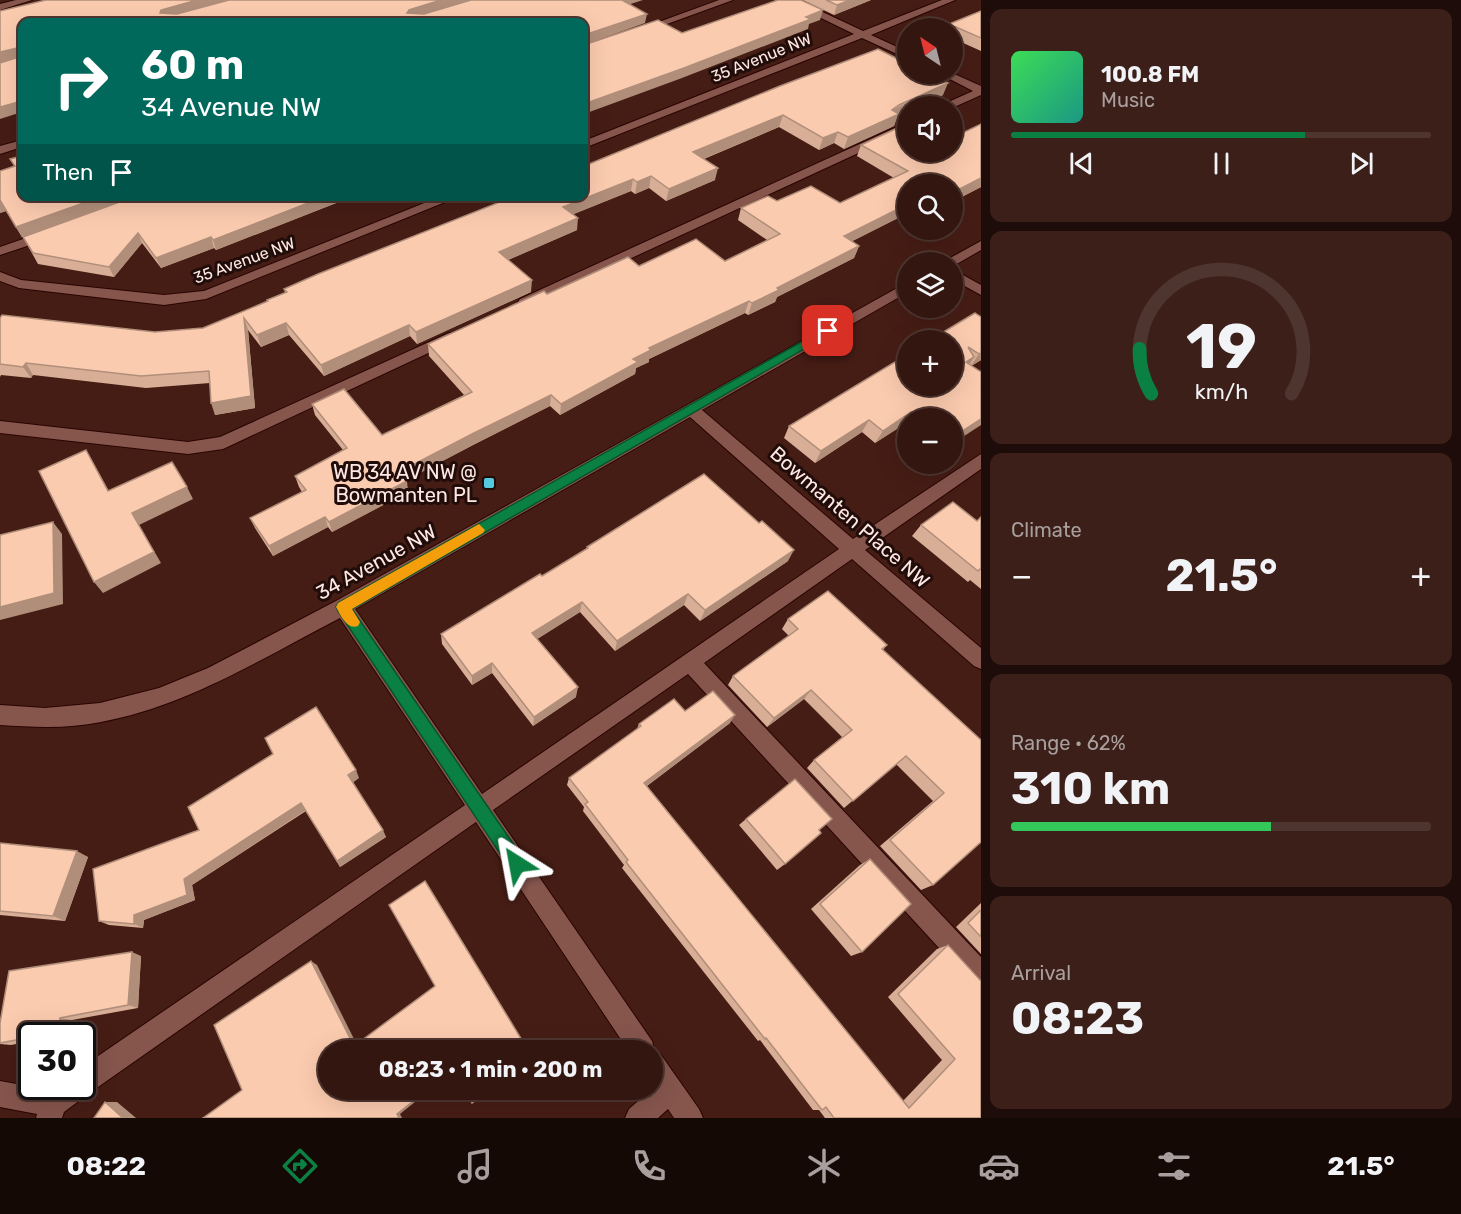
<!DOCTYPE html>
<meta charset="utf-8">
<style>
:root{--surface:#341610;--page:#3c1f19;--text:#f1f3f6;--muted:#a99f9f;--line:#4e3530;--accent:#0b8043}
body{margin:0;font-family:Rubik,sans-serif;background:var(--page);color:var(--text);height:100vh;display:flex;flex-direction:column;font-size:22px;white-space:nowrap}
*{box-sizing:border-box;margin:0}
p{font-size:20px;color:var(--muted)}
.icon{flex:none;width:33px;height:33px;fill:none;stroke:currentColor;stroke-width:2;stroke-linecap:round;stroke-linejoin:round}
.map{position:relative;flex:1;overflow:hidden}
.drawer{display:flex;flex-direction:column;gap:9px;padding:9px;background:#1d0c09;width:480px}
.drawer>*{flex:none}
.guide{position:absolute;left:18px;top:18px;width:570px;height:183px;border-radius:12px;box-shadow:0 6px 24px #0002,0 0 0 2px var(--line);background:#00695c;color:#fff;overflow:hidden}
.needle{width:39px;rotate:325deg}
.fabs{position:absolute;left:897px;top:18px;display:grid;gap:12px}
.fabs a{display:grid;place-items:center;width:66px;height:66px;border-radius:50%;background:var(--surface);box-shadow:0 6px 24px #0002,0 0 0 2px var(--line);font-size:30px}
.speed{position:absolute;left:18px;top:1022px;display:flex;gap:12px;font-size:30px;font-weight:700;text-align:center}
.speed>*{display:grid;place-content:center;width:78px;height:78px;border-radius:50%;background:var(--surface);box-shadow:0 6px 24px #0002,0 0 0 2px var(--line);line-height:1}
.speed .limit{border:3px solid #111;border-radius:9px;background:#fff;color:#111}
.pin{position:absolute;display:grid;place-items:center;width:51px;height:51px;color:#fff;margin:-26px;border-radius:12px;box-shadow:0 3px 9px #0006}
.me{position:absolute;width:66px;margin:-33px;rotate:326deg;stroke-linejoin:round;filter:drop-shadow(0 0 4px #0008)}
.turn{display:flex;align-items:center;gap:21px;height:126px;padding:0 24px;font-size:27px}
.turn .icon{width:78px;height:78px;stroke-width:2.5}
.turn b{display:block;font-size:42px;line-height:51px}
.then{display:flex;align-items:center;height:57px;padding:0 24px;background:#0003;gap:12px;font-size:22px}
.big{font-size:45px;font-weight:700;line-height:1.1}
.drawer .tile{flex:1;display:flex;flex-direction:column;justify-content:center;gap:9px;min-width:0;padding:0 21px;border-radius:12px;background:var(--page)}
.drawer .dial{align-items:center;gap:0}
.dial svg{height:156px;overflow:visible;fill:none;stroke:var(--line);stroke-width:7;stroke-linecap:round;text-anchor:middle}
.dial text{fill:var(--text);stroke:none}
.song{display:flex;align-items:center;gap:18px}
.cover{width:72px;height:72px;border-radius:9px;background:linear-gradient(135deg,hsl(130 70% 55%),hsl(170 70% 35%))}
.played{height:6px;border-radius:3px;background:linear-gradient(90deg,var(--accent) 70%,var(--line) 70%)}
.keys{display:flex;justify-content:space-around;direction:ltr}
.heat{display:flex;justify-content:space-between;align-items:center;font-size:33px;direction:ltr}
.charge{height:9px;border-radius:4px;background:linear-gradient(90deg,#34c759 62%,var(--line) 0)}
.trip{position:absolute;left:318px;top:1040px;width:345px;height:60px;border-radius:30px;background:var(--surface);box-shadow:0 6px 24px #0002,0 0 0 2px var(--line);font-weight:700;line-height:60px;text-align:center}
.tab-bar{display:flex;height:96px;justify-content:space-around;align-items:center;background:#150906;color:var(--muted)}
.tab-bar .icon{width:42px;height:42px}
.tab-bar .current{color:var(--accent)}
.tab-bar b{font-size:27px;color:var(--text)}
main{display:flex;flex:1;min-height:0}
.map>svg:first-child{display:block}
</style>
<main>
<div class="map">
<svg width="981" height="1118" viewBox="0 0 981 1118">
<rect width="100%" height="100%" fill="#461d15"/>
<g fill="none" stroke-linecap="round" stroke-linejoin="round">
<defs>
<g id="minor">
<path d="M16,0H32L0,10V4Z"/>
<path d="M719,0H733L645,32L637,30Z"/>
<path d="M784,0H797L863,31L942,0H955L871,35L908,52V59L862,38L584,148V141L854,34Z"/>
<path d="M952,73L981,86V95L952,108L943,106L944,104L973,91L940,74Z"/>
<path d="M908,122V130L530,305H520L518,302L520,299Z"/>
<path d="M22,140V147L0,154V146Z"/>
<path d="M442,196H460L206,299L164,305L19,288L0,281V272L21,280L164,295L204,291Z"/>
<path d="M49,230L56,234L54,237L0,255V247Z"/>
<path d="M981,241V250L955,265L952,266V262H943Z"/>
<path d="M952,269L981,285V295L952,279Z"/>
<path d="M908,282V292L702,410L853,539L981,454V469L865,550L981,648V669L974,666L852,559L704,663L981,957V987L972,984L688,674L493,810L652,1041L655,1052L661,1055L699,1109L703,1118H674L668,1109L658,1118H625L629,1109L652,1089V1050H628L476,822L88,1094L64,1112L62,1118H36L37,1114L0,1107V1081L50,1090L56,1086H82V1067L465,805L340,618C263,658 187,706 101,722C68,729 33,727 0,725V705L45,708L100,703L159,688L208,668L336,601ZM690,417L839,549L482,794L355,609Z"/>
<path d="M449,333L456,338L454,341L223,449L188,454L0,433V421L188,442L220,437Z"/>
</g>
</defs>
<!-- minor casing -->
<use href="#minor" stroke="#2a0401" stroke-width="2"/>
<!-- minor -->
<use href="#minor" fill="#86564d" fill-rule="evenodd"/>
</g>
<!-- wall -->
<g fill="#d8af96">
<path d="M803,0H871L834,15Z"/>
<path d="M981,11V51L952,38V28H947L949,24Z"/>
<path d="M780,86L943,95L918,106H908L898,115L894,126L844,149L834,143L819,150L779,127L704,159L715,180L666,201L649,188L635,194L631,191L573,214L577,230L508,260L531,292L417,344L410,336L324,376L289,335L261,347L248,330L255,408L215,415L210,383L146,388L33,375L31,378L1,375L0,377V318L155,332L203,328L268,302L267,300L285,293L284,289L515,196Z"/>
<path d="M981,124V187L952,202V184H908V213L852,241L859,246L854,258L777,297L775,302L748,315L745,313L649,359V362L636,368L635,374L560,415L550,406L473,445L406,480L408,492L332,532L328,527L273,556L255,528L250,518L302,492L299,487L295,476L343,450L315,415L312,404L382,435L464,395L429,356L428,344L547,294L639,266L725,261L767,240L738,220L741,208L777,201L840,203L894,178L857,156L861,145L952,152Z"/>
<path d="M22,156V196H354L216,250L214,248L161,268L142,243L114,277L38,264L23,237L80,217L22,237L6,211L0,213L14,166L10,159Z"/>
<path d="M981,317V360L971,366L952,418H908V428L903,425L875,443L862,432L815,463L784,438L789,426Z"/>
<path d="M981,517V589L970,580L968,582L912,536L921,525L977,521Z"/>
<path d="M587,547L788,561L700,621L684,605L615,651L580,612L537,639L576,697L533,726L492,673L472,685L442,644L441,634L542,576L586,549Z"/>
<path d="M788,619L887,645L883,650L981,740L933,885L921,890L880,846L933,801L896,764L844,808L807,768L814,760L842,737L804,699L767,727L728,685L733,676L789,636L782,629Z"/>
<path d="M685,711L730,723L647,786L903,1101L942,1060L888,997L937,949L948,945L981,1118H825L819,1110H813L760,1040L758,1041L622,868L624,865L583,811L584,807L567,785L569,778L637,729L639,724Z"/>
<path d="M359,778L353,782L386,837L340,867L306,811L192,885L195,900L144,920L143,928L109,925L99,921Z"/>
<path d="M746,819L819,830L785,864L777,870L739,825Z"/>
<path d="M0,843L88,857L65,921L0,915Z"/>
<path d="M870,859L862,952L851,956L811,909L860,865Z"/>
<path d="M981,903V954L956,927Z"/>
<path d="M141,956L138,1008L72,1020L70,1034L32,1035V1041L11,1045L0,1044V1023Z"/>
</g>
<!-- shaded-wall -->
<g fill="#b08e7a">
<path d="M197,0H233L164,20L160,13L161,10Z"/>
<path d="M441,0H472L408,22L407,13L409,10Z"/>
<path d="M619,0H643L618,8Z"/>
<path d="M850,0H871L834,15L837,5Z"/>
<path d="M823,10L820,20L809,24L808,29L682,78L584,114V104Z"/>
<path d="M647,14L645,23L584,45V35Z"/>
<path d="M17,48L21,58L0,64V52Z"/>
<path d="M948,83L943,95L918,106H908V111L898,115L894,126L844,149L848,137L892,110Z"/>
<path d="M22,101V112L0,119V107Z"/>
<path d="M783,115L779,127L691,164L693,152Z"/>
<path d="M838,132L834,143L819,150L823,138Z"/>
<path d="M718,168L715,180L666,201L669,189Z"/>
<path d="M651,176L649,188L635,194L637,182Z"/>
<path d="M981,178V187L952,202V193Z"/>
<path d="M633,179L631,191L562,219L563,207Z"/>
<path d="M103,196H137L22,237L16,227Z"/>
<path d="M326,196H354L216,250L213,240Z"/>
<path d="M0,200L6,211L0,213Z"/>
<path d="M908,204V213L839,248L844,236Z"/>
<path d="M578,218L577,230L499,264V252Z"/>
<path d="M138,233L142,243L114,277L109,267Z"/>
<path d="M211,237L214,248L161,268L156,258Z"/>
<path d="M859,246L854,258L777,297L775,302L748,315L752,303L777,288Z"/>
<path d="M532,280L531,292L417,344L416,332Z"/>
<path d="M749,301L745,313L649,359V362L636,368L635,374L560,415L561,404L649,348Z"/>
<path d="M244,318L248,330L255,408L215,415L211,403Z"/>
<path d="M286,323L289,335L261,347L257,335Z"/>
<path d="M409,325L410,336L324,376L321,365Z"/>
<path d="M981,353V360L970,367L979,354Z"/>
<path d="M974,357L966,370V362Z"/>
<path d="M26,363L33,375L31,378L23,367Z"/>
<path d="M551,395L550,406L473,445L401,483L399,472L472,434Z"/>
<path d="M911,412L903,425L875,443L883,431Z"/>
<path d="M981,419V425L952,444V438Z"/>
<path d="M869,420L862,432L815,463L821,451Z"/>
<path d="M86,450L93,462L115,502L108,491Z"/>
<path d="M407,481L408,492L332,532L329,522Z"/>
<path d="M187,487L193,499L139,525L161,563L103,593L94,582L132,513Z"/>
<path d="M325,517L328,527L273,556L269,546Z"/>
<path d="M53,522L62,534L63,604L0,620V607Z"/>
<path d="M794,550L788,561L700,621L705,610Z"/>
<path d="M688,594L684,605L615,651L617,641Z"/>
<path d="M582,602L580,612L531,643L532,633Z"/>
<path d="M492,663V673L472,685V676Z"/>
<path d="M578,687L576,697L533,726L534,717Z"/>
<path d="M811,690L804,699L767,727L774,718Z"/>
<path d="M735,715L730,723L641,790L644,783Z"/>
<path d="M356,770L359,778L352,783L348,775Z"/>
<path d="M301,803L306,810L192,885L195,900L144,920L143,928L134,924V915L184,879Z"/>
<path d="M383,830L386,837L340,867L337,861Z"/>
<path d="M77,851L88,857L65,921L53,916Z"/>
<path d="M132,952L141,956L138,1008L128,1005Z"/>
<path d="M311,961L317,965L358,1047L354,1046Z"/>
<path d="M60,1018L72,1020L70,1034L58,1033Z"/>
<path d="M429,1089H431L400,1114L402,1118H399L397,1114Z"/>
<path d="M105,1102H117L136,1118H123Z"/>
</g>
<!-- building -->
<g fill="#fbcbaf" stroke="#b08e7a" stroke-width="1.5">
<path d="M46,0H197L161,10L160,13L177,14L229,0H441L409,10L407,13L424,14L471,0H622L647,14L584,35V45L658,20L682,33L778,0H801L823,10L806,17L811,19L684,68L584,104V22H22V101L0,107V63L19,57L20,50L17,48L0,52V11Z"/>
<path d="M826,0H850L837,5Z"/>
<path d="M981,11V38L949,24Z"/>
<path d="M878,49L908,64V74H928L948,83L899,105L892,110L899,114L848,137L838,132L823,138L783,115L693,152L718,168L669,189L651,176L637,182L633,179L563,207L578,218L499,252L532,280L416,332L409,325L321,365L286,323L257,335L244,318L251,396L211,403L209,371L141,376L26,363L23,367L0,364V318L2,315L155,332L203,328L268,301L267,300L287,292L284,289L318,274L515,196H584V166L780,86Z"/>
<path d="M908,123V152H952V138L981,124V178L952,193V184H908V204L844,236L859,246L777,288L779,290L752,303L749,301L649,348L651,350L633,359L638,362L561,404L551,395L472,434L399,472L407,481L329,522L325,517L269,546L250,518L306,490L295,476L347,448L312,404L344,389L382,435L472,392L428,344L544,291L547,294L628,257L639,266L696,239L725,261L780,234L741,208L768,196L777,201L811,186L840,203L908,171L861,145Z"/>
<path d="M22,156V196H103L16,227L0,200V171L15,166L10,159Z"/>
<path d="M136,196H326L213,240L211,237L156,258L138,233L109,267L33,253L23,237Z"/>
<path d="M975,313L981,317V353L979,354L968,347L974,357L966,362L981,372V419L952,438V418H919L911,412L883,431L869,420L821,451L789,426L908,354V386H952V340H930Z"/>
<path d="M86,450L108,491L172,462L187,487L132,513L154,552L94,582L39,471Z"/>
<path d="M704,474L759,523L762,521L794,550L705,610L688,594L617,641L582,602L532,633L578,687L534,717L492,663L472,676L441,634L540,574L542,576L588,548L587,547Z"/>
<path d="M953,502L977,521L981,517V570L980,569L978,571L921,525Z"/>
<path d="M53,522L54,593L0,607V535Z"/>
<path d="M828,591L887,645L882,649L981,740V842L933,885L890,840L944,793L906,756L853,801L814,760L852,730L811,690L774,718L733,676L798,629L788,619Z"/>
<path d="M713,691L735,715L644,783L909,1108L955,1059L898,994L948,945L981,981V1118H834L826,1107L822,1110L766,1038L765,1039L626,862L628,860L585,804L588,802L569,778L641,726L639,724L674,699L685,711Z"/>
<path d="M316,707L356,770L348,775L383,830L337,861L301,803L184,879L187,895L134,915V924L99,921L93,869L199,830L188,807L273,754L265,738Z"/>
<path d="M795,779L832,819L819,830L821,833L785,864L746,819Z"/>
<path d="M0,843L77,851L53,916L0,911Z"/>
<path d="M870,859L911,904L862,952L820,904Z"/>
<path d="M425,881L528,1050H328V1089H429L397,1114L399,1118H203L242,1090L214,1025L311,961L354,1046L435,986L389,905Z"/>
<path d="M981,910V937L968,923Z"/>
<path d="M132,952L128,1005L60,1018L58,1033L44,1035H32V1037L0,1043V1023L9,971Z"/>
<path d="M465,1089H490L472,1103Z"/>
<path d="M105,1102L123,1118H94Z"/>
</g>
<!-- route -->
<path fill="#0b8043" stroke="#07532c" stroke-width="1.5" d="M828,327L834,331L832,333L352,609L523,858L525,864L523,870L517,873L511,870L338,611L336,607L338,603Z"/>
<!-- slow -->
<path fill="#f59e0b" d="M479,524L485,530L483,533L352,609L360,622L358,626C347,630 341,616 336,607L338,603Z"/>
<!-- markers -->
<rect fill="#55cadf" stroke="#200d0a" stroke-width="2" x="483" y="477" width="12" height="12" rx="3"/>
<g text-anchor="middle" stroke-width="6" stroke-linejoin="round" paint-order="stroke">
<!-- far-street labels -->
<g font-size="16" fill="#ffe7e3" stroke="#200d0a">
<text transform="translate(761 57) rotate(-22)" y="6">35 Avenue NW</text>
<text transform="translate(244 260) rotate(-20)" y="6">35 Avenue NW</text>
</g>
<!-- poi labels -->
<g font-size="20" fill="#ffe7e3" stroke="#200d0a" text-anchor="end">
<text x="477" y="479">WB 34 AV NW @<tspan x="477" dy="23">Bowmanten PL</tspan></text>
</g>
<!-- street labels -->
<g font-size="20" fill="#ffe7e3" stroke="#200d0a">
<text transform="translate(850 517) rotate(41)" y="7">Bowmanten Place NW</text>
<text transform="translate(376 562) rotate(-29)" y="7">34 Avenue NW</text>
</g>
</g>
</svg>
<div class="fabs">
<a><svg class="needle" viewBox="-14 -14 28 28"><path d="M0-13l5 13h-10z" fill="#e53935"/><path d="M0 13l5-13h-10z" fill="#a99f9f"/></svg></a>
<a><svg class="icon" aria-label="sound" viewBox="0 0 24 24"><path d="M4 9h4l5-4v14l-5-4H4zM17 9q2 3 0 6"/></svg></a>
<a><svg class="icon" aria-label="search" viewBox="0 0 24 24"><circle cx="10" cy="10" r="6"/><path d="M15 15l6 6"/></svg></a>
<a><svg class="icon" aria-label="layers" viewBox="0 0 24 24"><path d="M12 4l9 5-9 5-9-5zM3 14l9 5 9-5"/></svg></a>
<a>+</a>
<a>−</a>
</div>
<div class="speed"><div class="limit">30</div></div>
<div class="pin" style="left:828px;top:331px;background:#d93025"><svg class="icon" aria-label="arrive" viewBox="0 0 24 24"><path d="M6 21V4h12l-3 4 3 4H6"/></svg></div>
<svg class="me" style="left:517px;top:864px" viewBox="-20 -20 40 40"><path d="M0-17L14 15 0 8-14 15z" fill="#0b8043" stroke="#fff" stroke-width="4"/></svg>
<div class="trip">08:23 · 1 min · 200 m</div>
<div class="guide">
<div class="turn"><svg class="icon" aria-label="right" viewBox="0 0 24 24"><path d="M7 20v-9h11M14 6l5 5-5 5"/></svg><div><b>60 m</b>34 Avenue NW</div></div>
<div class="then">Then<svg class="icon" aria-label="arrive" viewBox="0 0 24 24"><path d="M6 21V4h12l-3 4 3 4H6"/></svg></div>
</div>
</div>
<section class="drawer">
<div class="tile">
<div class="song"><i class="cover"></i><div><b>100.8 FM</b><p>Music</p></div></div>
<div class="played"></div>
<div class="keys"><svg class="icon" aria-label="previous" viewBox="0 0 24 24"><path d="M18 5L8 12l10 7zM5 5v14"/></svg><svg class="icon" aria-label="pause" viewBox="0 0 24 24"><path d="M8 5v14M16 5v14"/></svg><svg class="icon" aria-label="next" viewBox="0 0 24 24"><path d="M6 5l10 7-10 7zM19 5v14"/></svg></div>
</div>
<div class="tile dial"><svg viewBox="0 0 100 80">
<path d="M14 69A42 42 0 1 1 86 69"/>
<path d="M14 69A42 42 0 0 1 8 46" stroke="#0b8043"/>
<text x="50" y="56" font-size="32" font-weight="700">19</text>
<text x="50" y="72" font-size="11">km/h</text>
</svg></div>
<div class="tile"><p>Climate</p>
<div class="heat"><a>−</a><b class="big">21.5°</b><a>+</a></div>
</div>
<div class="tile"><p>Range · 62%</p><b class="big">310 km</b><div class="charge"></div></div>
<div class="tile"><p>Arrival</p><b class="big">08:23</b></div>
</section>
</main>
<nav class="tab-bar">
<b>08:22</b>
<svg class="icon current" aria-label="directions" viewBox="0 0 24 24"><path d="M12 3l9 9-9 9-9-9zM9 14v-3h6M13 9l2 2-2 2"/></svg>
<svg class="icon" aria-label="music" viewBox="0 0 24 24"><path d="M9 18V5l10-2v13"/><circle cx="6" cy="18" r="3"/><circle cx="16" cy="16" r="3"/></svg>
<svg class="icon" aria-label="phone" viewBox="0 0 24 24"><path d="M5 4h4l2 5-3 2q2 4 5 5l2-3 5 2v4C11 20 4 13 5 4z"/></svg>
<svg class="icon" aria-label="climate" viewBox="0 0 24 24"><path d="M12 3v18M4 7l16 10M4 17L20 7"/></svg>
<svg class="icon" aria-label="car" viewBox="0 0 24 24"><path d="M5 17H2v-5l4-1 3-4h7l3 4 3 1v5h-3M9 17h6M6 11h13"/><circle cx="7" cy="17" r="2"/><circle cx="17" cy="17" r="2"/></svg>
<svg class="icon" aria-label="filters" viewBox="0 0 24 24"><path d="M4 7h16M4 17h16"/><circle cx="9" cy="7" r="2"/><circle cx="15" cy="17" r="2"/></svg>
<b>21.5°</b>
</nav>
